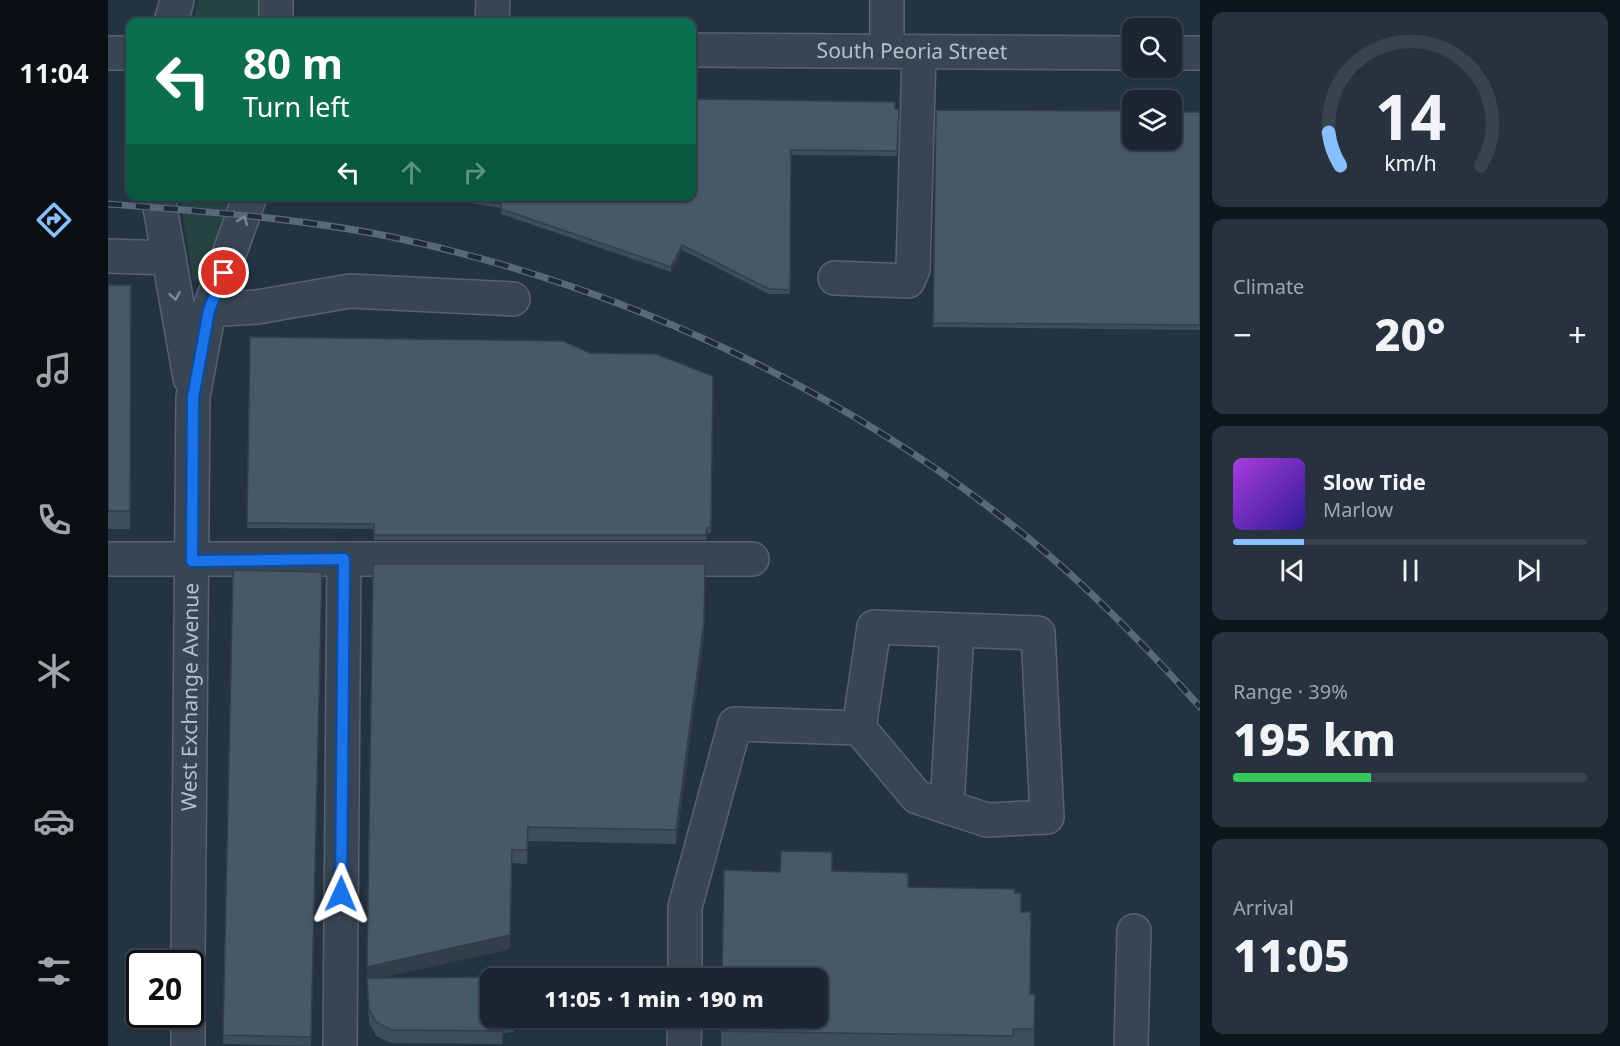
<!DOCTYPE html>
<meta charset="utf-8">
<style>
:root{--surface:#1b2632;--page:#28323e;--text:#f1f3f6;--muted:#a0a5ac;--line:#39434d;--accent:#87bfff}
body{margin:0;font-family:"Noto Sans",sans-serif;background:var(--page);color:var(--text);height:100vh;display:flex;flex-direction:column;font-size:22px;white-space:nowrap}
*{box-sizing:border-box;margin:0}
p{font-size:20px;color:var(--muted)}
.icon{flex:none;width:33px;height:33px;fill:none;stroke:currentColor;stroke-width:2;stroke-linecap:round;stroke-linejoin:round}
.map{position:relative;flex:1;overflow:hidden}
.side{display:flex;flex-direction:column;gap:12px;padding:12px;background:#0f151c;width:420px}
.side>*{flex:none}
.guide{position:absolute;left:18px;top:18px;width:570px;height:183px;border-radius:12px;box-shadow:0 2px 4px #0004,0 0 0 2px var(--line);background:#0b6e4f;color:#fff;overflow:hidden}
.tools{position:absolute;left:1014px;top:18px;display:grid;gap:12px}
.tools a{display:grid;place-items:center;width:60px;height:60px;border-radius:12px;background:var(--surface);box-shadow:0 2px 4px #0004,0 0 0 2px var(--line);font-size:30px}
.speed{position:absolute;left:18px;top:950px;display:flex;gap:12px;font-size:30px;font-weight:700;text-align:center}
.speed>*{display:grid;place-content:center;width:78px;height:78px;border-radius:50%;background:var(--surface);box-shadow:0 2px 4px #0004,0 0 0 2px var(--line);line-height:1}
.speed .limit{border:3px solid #111;border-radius:9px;background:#fff;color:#111}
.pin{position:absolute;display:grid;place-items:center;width:51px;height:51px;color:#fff;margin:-26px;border:3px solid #fff;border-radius:50%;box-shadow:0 2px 6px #0007}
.me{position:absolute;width:66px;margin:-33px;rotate:1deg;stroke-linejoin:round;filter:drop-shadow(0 0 4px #0008)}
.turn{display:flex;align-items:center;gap:21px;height:126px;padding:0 18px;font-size:27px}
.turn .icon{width:78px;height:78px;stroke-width:2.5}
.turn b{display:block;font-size:42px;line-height:51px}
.lanes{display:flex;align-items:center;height:57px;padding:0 18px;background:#0003;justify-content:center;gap:30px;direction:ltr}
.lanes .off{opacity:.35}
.big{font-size:45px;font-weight:800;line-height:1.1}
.side .tile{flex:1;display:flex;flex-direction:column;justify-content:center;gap:9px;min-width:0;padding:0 21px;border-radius:12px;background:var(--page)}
.side .dial{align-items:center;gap:0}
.dial svg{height:156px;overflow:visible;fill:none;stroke:var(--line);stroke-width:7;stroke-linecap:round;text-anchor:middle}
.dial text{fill:var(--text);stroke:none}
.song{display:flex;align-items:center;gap:18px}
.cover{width:72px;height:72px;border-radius:9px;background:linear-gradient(135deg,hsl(280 70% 55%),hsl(250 70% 35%))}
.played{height:6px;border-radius:3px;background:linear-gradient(90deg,var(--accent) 20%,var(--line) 20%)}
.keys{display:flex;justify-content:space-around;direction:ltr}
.heat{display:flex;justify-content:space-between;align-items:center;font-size:33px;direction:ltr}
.charge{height:9px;border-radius:4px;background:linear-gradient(90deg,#34c759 39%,var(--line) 0)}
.trip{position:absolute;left:372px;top:968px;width:348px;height:60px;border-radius:12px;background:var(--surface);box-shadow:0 2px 4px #0004,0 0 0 2px var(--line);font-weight:800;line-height:60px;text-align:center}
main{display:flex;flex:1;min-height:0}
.dock{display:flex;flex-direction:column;width:108px;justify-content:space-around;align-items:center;background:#0b0f14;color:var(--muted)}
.dock .icon{width:42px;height:42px}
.dock .active{color:var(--accent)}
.dock b{font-size:27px;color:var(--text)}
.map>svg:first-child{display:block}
</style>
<main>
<nav class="dock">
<b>11:04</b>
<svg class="icon active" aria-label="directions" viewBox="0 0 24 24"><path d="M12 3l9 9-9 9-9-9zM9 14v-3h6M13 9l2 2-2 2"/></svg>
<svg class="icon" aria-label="music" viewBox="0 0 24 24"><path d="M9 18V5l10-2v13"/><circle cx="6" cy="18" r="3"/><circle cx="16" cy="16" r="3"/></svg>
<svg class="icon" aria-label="phone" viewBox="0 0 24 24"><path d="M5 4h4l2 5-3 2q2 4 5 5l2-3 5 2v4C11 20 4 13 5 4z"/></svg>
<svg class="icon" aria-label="climate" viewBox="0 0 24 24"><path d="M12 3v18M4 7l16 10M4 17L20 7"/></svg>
<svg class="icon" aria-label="car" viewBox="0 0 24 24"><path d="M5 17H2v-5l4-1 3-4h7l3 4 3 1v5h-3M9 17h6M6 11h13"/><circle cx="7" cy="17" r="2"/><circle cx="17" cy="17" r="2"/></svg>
<svg class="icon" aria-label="filters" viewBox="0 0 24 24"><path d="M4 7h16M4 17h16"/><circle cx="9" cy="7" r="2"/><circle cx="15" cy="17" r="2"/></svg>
</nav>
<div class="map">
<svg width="1092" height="1046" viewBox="0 0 1092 1046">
<rect width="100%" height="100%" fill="#243342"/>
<!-- green -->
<g fill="#264243">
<path d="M91,0H152V22H84Z"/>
<path d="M72,197H124L98,277L91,283L85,279Z"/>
</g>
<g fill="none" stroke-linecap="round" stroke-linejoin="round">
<defs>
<g id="minor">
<path d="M168,0V22"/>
<path d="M63,22L69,0"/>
<path d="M384,22L385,0"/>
<path id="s1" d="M584,50L1024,53"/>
<path d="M779,51V0"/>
<path d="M0,53H22"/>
<path d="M1064,53H1092"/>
<path d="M50,196L82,378"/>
<path d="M0,256L61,258"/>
<path d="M727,278L800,281L805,269L811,52"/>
<path d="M101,310L149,307L242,291L405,299"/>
<path d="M0,559H644"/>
<path d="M839,807L849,630"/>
<path id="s2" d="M80,963L85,397L101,310L142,196"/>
<path d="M577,978V907L627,724L751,728L809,797L879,820L939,817L930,633L766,627L751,728"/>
<path d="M80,1046V1014"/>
<path d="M232,1046L236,559"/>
<path d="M576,1046L577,1017"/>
<path d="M1023,1046L1026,931"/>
</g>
</defs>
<!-- minor casing -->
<use href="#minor" stroke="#56636f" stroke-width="36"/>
<!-- minor -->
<use href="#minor" stroke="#384552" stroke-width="33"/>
<defs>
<path id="rail" d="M0,204C94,211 191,218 284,237C515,286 735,388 919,537C982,588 1038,647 1092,707"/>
</defs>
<!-- rail casing -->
<use href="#rail" stroke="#5a6979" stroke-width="7"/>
<!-- rail -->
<use href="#rail" stroke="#1d2a37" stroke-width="4.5" stroke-dasharray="14" stroke-linecap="butt"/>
</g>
<!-- wall -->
<g fill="#3d4d5a">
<path d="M584,99L791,109L789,156L683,155L682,294H661L574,250L563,272L393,214V208L316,196H584Z"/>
<path d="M828,110L1092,112V330L825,327Z"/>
<path d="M0,285H23L22,529H0Z"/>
<path d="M142,337L482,353L605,376L603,533H599L598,540H266V529L139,528Z"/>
<path d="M265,564L597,578L596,636L568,844L420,841L419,864L404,863L402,949L272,978L406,1017V1032L396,1033L394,1044L283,1043L268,1036L261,1023L259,991Z"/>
<path d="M125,570L214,572L203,1046L115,1044Z"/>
<path d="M672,872L800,887L907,893L913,912L922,994H927L926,1046H613V1017Z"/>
</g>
<!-- shaded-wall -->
<g fill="#323e4a">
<path d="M574,245V250L563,272V267Z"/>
<path d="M597,578L596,636L568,844V830Z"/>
<path d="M404,850L402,949L259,981V967Z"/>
<path d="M396,1020V1033L394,1044V1031Z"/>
</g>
<!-- building -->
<g fill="#475969" stroke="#323e4a" stroke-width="1.5">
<path d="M584,99L787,102V109H791L789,151L683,150L682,290L661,289L574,245L563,267L393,209V204L347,196H584Z"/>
<path d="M828,110L1024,111V140H1064V112H1092V325L825,323Z"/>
<path d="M0,285H23L22,511H0Z"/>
<path d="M142,337L455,341L482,353L548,354L605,376L603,528H599L598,535H266V524L139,523Z"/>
<path d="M265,564H597L596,622L568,830L420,827L419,850H404L402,935L259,967Z"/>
<path d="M125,570L214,572L203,1037L115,1035Z"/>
<path d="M673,851L724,852V871L800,873V887L907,889V893H913V912H923L922,994H927L926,1029H905V1036L613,1031V1017H710V978H614L616,870L672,872Z"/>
<path d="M400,977V978H382V1017H406V1019L396,1020L394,1031L283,1030L268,1022L261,1010L259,978Z"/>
</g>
<!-- one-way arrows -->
<defs><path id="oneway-chevron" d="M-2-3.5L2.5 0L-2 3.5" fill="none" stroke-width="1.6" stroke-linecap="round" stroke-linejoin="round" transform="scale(1.5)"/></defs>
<g stroke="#7d8995">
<use href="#oneway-chevron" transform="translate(135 220) rotate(-71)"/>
<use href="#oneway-chevron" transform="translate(67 296) rotate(80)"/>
</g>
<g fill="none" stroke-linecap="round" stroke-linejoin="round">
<defs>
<path id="route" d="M116,273L101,310L85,398L84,561L236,559L233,894"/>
</defs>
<!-- route casing -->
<use href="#route" stroke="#114b97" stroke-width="15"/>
<!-- route -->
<use href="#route" stroke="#1a73e8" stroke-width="10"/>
</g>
<g text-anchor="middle" stroke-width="4.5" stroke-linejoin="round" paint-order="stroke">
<!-- street labels -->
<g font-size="21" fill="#b5c0cc" stroke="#1d2a37">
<text dy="7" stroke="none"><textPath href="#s1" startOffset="220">South Peoria Street</textPath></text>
<text dy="7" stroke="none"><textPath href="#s2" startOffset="266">West Exchange Avenue</textPath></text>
</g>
</g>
</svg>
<div class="tools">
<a><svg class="icon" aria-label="search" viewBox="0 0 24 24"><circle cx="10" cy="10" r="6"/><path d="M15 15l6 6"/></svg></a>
<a><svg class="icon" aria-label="layers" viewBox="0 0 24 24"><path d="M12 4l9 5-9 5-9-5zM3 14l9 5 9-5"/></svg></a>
</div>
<div class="speed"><div class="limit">20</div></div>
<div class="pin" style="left:116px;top:273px;background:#d93025"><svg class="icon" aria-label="arrive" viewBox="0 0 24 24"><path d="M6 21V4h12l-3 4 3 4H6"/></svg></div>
<svg class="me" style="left:233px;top:894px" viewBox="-20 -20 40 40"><path d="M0-17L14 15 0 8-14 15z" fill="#1a73e8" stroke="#fff" stroke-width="4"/></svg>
<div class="trip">11:05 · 1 min · 190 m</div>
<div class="guide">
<div class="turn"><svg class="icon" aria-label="left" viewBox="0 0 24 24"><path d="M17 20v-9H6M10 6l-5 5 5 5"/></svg><div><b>80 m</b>Turn left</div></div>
<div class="lanes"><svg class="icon" aria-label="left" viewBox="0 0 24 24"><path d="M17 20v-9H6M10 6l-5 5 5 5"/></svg><svg class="icon off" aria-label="ahead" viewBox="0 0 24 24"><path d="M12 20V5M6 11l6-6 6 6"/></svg><svg class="icon off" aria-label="right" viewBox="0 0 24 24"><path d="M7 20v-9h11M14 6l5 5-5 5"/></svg></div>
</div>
</div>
<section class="side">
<div class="tile dial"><svg viewBox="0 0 100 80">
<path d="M14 69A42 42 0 1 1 86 69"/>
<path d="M14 69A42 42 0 0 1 8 52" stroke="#87bfff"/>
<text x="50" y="56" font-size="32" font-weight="700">14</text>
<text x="50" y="72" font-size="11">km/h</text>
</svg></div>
<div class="tile"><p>Climate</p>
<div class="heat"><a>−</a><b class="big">20°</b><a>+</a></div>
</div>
<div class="tile">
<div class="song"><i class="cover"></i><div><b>Slow Tide</b><p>Marlow</p></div></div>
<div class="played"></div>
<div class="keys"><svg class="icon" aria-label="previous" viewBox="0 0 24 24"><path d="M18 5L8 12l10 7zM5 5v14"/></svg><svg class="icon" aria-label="pause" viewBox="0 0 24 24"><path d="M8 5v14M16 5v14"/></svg><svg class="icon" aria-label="next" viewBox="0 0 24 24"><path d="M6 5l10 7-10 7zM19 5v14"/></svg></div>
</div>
<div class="tile"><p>Range · 39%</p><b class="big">195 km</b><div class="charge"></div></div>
<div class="tile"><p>Arrival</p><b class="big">11:05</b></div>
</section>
</main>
